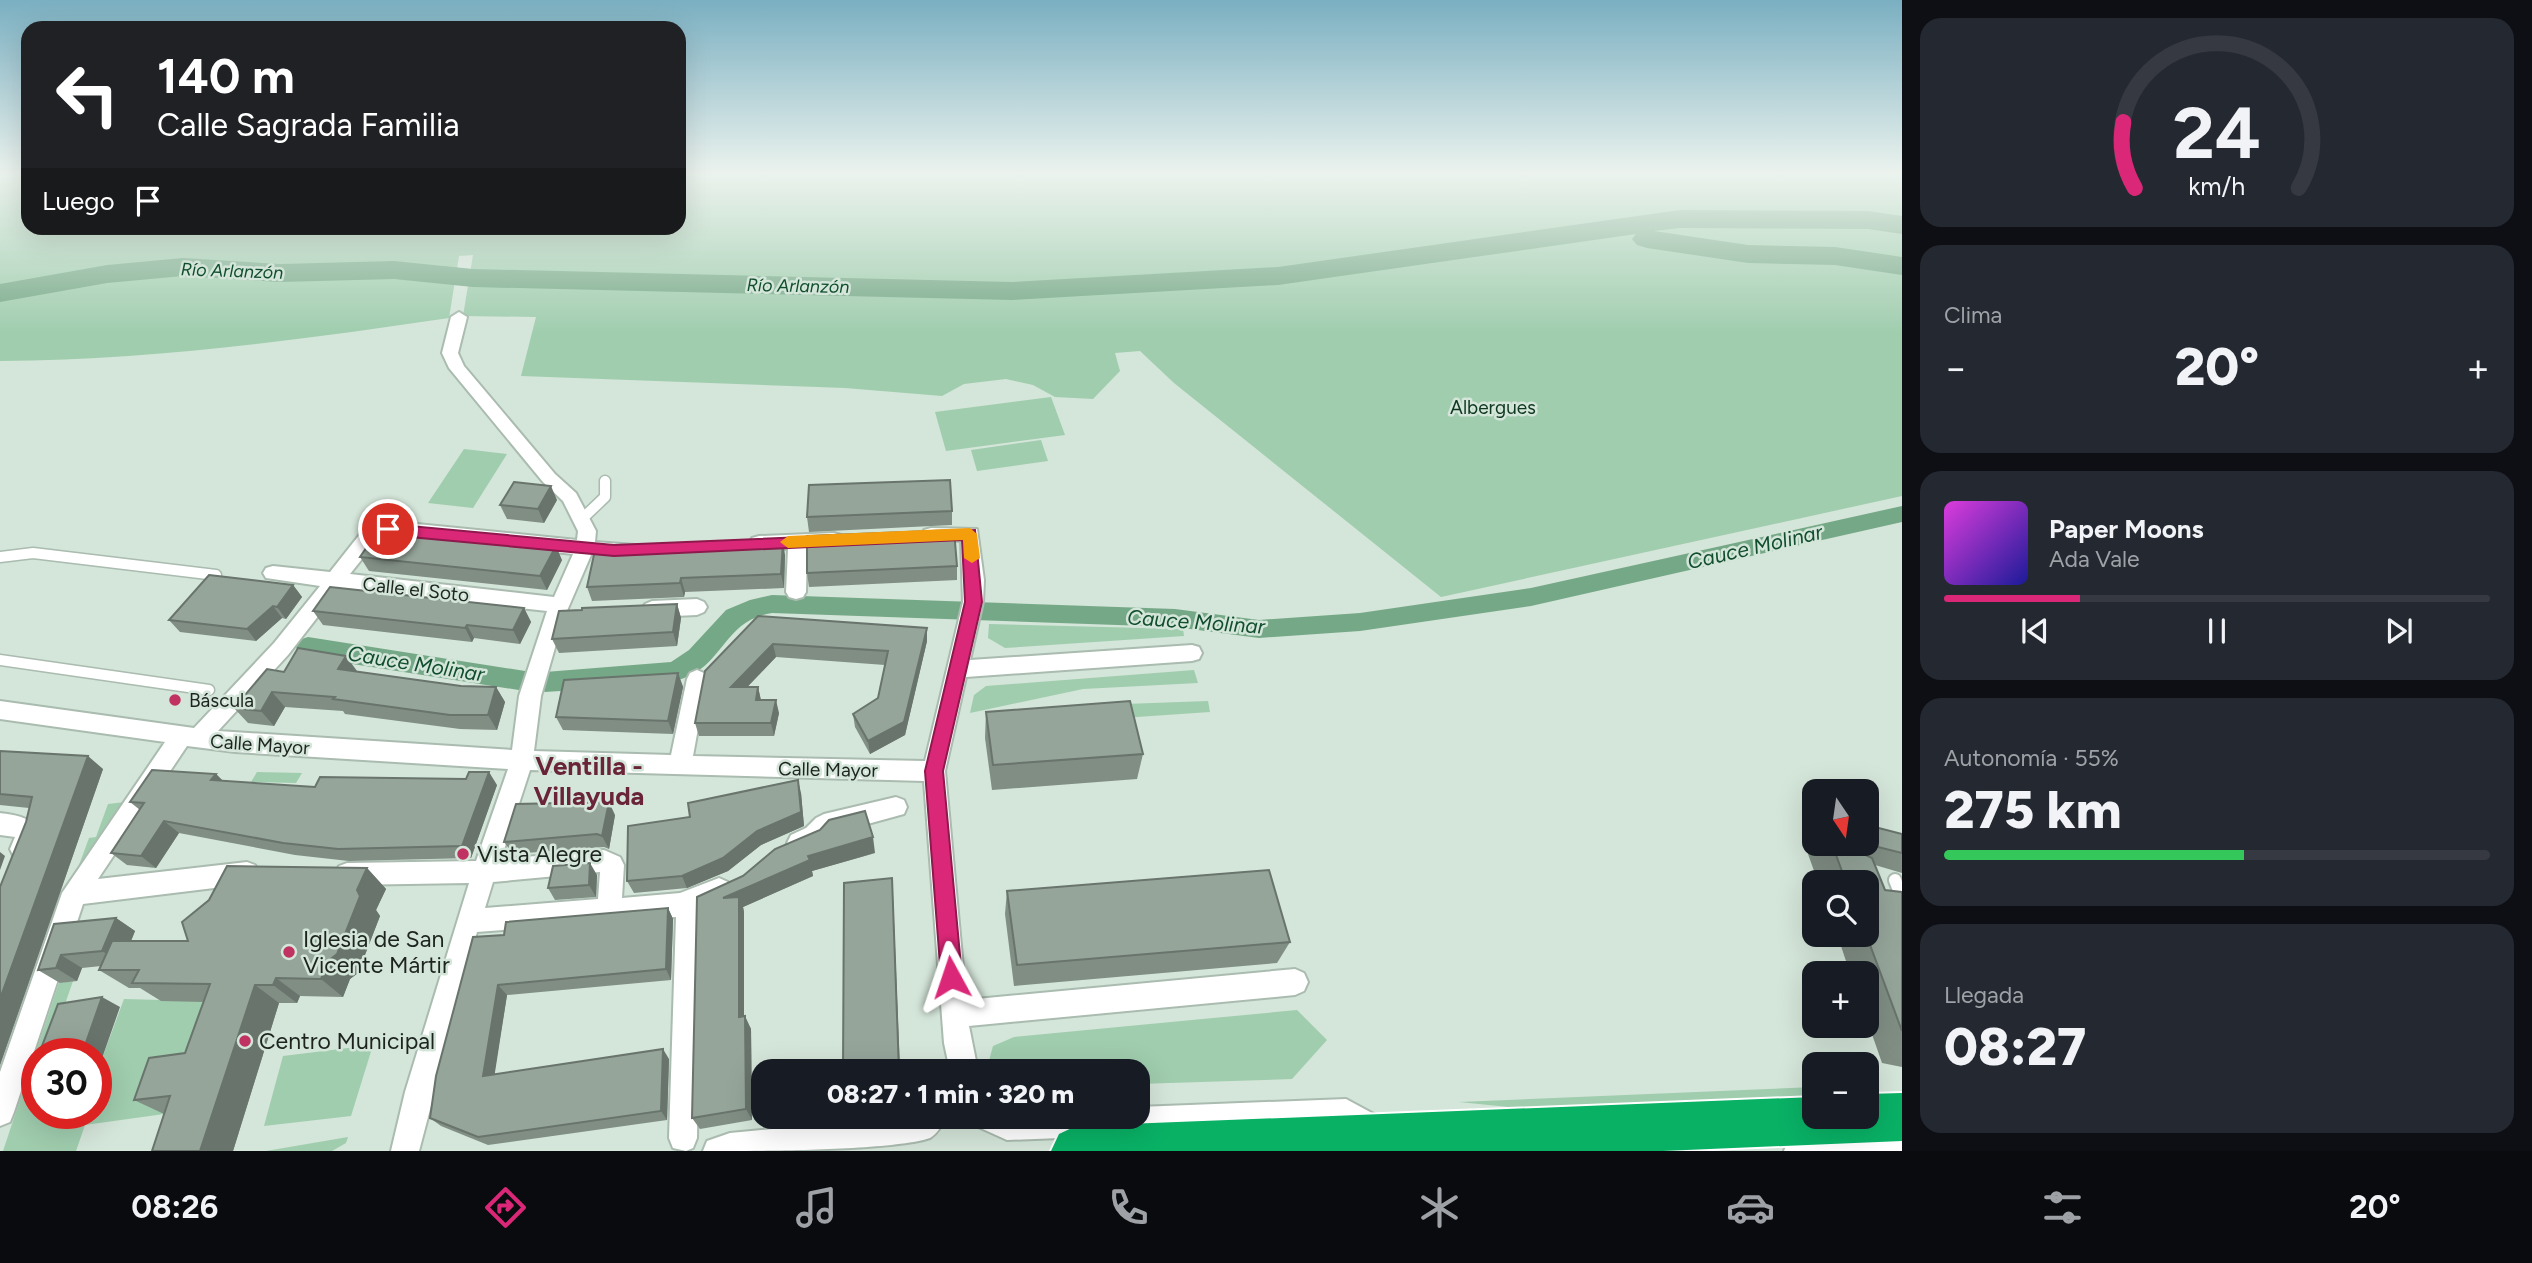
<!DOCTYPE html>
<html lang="es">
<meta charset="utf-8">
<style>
:root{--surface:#171b24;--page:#242831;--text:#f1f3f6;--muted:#9ea1a6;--line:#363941;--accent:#db2777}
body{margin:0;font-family:Figtree,sans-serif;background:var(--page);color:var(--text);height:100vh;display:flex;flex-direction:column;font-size:26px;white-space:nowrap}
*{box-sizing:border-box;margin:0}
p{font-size:23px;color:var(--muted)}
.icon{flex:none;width:38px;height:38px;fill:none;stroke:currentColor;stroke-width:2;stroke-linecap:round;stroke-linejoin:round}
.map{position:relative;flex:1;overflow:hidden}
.sheet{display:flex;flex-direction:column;gap:18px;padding:18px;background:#0d0f14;width:630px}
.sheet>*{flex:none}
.guide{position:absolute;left:21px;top:21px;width:665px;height:214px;border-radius:21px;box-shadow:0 7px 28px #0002;background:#202124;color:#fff;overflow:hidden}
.needle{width:46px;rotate:167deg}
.fabs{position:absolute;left:1802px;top:779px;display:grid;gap:14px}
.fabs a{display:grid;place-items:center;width:77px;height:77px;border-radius:14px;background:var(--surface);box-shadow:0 7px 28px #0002;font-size:35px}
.speed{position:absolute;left:21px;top:1038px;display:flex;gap:14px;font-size:35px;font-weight:700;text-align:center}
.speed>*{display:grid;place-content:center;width:91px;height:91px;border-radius:50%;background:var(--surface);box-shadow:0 7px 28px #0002;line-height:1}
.speed .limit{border:10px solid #d22;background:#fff;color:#111}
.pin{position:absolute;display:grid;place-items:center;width:60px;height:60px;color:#fff;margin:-30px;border:4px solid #fff;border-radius:50%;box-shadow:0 2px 7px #0007}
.me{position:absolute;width:77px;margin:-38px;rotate:355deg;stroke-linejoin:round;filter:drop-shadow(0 0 5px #0008)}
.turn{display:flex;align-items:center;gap:24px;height:147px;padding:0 21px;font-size:32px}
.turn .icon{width:91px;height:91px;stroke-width:2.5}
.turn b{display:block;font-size:49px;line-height:60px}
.then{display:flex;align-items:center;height:66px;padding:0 21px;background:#0003;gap:14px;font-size:26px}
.big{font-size:52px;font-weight:800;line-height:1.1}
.sheet .card{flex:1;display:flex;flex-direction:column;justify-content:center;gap:10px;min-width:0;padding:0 24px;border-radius:21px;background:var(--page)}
.sheet .dial{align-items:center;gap:0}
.dial svg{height:182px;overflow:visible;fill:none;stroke:var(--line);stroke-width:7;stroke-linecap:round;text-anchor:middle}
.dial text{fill:var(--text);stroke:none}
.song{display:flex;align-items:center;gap:21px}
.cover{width:84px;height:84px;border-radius:10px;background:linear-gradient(135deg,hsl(300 70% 55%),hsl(240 70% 35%))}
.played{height:7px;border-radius:4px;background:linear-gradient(90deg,var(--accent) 25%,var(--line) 25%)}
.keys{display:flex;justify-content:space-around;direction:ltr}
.heat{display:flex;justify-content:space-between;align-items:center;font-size:38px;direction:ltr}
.charge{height:10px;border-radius:5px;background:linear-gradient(90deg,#34c759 55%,var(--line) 0)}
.trip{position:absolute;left:751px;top:1059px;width:399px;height:70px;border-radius:21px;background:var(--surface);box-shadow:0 7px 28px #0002;font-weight:800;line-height:70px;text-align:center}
.dock{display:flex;height:112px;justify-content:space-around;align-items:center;background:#090b0e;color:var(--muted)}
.dock .icon{width:49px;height:49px}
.dock .selected{color:var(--accent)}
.dock b{font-size:32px;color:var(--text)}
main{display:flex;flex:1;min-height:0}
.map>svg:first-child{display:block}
</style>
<main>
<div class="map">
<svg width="1902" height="1151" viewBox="0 0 1902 1151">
<rect width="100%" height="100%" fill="#d4e5d9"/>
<!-- green -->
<g fill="#a0cdae">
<path d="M0,173H28V228H679V173H1902V496L1441,597L1174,383L1140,351L1115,353L1120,371L1093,399L1055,397L1033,385L1006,379L964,384L942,396L845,388L521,376L536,317L463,316L473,255L459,256L449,318C300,340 151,360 0,361Z"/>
<path d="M1051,397L1065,435L946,451L935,412Z"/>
<path d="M1041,440L1048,461L977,471L971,450Z"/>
<path d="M464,449L507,454L473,508L428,503Z"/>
<path d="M989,624L1183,629L1184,636L1005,648L988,638Z"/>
<path d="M1194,670L1198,683L1083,689L970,713L974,695L986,686Z"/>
<path d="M1208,701L1210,712L991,727L1125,704Z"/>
<path d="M257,772L302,773L296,783L251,782Z"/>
<path d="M125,802L75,876L89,838L96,837L108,804Z"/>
<path d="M73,981L48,1053L37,1054V1113H96V1065L100,1064L124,999L236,1002L164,1114L85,1125L76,1151H3L59,983Z"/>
<path d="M1297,1010L1327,1040L1292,1079L1138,1084V1071H988L987,1068L993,1046L1014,1037Z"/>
<path d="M373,1045L351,1116L264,1126L283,1056Z"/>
<path d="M1815,1087V1099L1529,1109L1459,1102Z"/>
<path d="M348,1137L346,1143L332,1151H266Z"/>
</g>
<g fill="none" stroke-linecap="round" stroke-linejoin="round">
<!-- canal -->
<path fill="#75a886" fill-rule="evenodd" d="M1902,506V522L1531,606L1360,631L1259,638L1175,627L772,613C726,620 725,659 689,676C659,690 581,689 545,692L535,686L525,691L308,657L299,654L296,647L299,640L308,637L525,671L535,677L545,672L671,662L689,650L726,610L750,600L772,595L1175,609L1259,620L1360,613L1531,588Z"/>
<!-- river -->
<path fill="#75a886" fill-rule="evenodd" d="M1680,210L1868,211L1902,216V234L1868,229L1680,228L1654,231L1748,245L1835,247L1902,257V275L1835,265L1748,263L1647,248L1637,245L1632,239L1636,234L1278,285L1012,300L473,287L394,279L280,282L183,276L107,283L0,302V284L107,265L183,258L280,264L394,261L473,269L1012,282L1278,267Z"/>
<defs>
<g id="lane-far1">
<path d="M583,518L605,497V481"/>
<path d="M0,557L33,553L216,575"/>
<path d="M0,660L209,690"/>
</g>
<path id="lane" d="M1895,880L1902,898"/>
<g id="street">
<path d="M459,312L467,317L458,353L464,366L555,474L576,493L596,531L595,542L635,545L637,550L635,555H591L563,620L541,696L534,751L671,755L687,679L690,673L697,670L704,673L707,679L693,756L925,761L963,602L961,541L924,540L922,535L924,530L931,528L977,529L984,580L983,602L970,660L1192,645L1199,647L1202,653L1199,659L1192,661L966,677L945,771L966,1000L1295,969L1304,973L1308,982L1304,991L1295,995L969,1026L978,1071H950L944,1043L924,781L530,770L501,859L604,850L620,857L624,865L622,898L680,893L719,878L728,882L731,890L728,898L701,908L697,1138L693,1148L686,1151L673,1148L669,1138L676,917L477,932L419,1151H391L405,1092L469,883L347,885L339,882L335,874L339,866L347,863L476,861L508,769L235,752L187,746L98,879L247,862L255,865L259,873L255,881L247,884L83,904L14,1112L10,1122L0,1126V1072L62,893L165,742L0,719V701L194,728L274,643L320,586L266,578L263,573L266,568L273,566L330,572L360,534L367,529L397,522L577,540L578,531L563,501L543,482L449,368L442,353L451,317ZM397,536L573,554L554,597L350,574L374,544ZM340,588L547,611L519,696L512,750L218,731L288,655ZM600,872L598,899L485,908L493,882Z"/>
<path d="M834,533L841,535L843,540L841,545L807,548L806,592L803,597L796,599L789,597L786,592L788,549L752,548L750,543L752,538L759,536Z"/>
<path d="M697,599L704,602L707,607L704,612L697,615L652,617L645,614L642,609L645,604L652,601Z"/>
<path d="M896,797L904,800L907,807L904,814L831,834L822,844L799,854L791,851L787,843L791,835L806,828L816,818L824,814Z"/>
<path d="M0,813C16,815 32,817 40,833L30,857L22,860L14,857L10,849L15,837L0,835Z"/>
<path d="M1346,1099L1383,1119L1387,1129L1383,1139L1373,1143L1343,1127L1007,1140L976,1126L972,1116H1138V1107Z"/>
<path d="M909,1116H946C942,1125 938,1133 930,1138C892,1151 751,1151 703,1151L707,1141L730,1133Z"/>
<path d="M1902,1131V1151H1784L1788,1141L1798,1137Z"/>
</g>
<path id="highway" d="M1902,1093V1141L1663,1151H1051L1059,1134L1076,1126L1815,1097V1116H1867V1094Z"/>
</defs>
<!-- lane-far1 casing -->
<use href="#lane-far1" stroke="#aabbaf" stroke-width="13"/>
<!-- lane casing -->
<use href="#lane" stroke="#aabbaf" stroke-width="16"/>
<!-- street casing -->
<use href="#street" stroke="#aabbaf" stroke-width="4"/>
<!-- highway casing -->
<use href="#highway" stroke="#fff" stroke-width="4"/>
<!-- lane-far1 -->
<use href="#lane-far1" stroke="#fff" stroke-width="10"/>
<!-- lane -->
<use href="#lane" stroke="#fff" stroke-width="12"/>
<!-- street -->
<use href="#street" fill="#fff" fill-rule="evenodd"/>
<!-- highway -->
<use href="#highway" fill="#09b165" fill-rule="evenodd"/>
</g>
<!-- wall -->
<g fill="#808e84">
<path d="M557,500L544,523L507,519L500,505Z"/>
<path d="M952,511V525L809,532L807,517Z"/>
<path d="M785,555L784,588L685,592L684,597L592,601L587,587Z"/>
<path d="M360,557L562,560L547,590L369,571Z"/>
<path d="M957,566V580L809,587L807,573Z"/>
<path d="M293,585L302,597L286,619L282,618L256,641L180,632L169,620Z"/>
<path d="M677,604L681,618L677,646L559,653L552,639L582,610Z"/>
<path d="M524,608L531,622L520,644L474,638L472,642L323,625L313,611Z"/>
<path d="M758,616L927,641L905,735L870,754L855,727L853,714L878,698L885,665L776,657L747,687H758L761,700L779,713L774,736H699L695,723Z"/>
<path d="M357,671V672L461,686L496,687L505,702L497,730L460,729L345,714L343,711L285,707L274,726L248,723L234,708L284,672Z"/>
<path d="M678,673L683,687L673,734L563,730L556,717Z"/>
<path d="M986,712L1143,754L1137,779L992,790L985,738Z"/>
<path d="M0,751L103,769L0,1065V887L26,822L29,808L0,805Z"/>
<path d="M216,774L223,781L315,787L497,785L471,858L349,861L295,855L179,833L156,868L127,865L111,853L140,810L130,802Z"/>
<path d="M801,793L804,826L761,845L728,871L687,888L634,893L627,881L690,817Z"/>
<path d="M615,815L609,849L604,847L513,854L504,842Z"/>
<path d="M1902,834V873L1875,865L1885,890L1902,892V1067L1882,1063L1867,1020V973H1850L1837,934H1867V882H1818L1808,854L1822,844H1867Z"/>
<path d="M875,853L812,871L813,876L743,907L744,912V1016L751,1029L752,1120L700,1129L692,1118L697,897Z"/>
<path d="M367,868L386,889L376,910L380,916L358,973L350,979L343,997L300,996L297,1003H279L233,1151H152L164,1114L134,1100L185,1053L204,1002L161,1001L140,988H129L99,970L101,966L82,968L77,981L60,983L38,970L116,918L135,931L131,941H188Z"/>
<path d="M597,875L596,897L555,900L548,888Z"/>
<path d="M1007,891L1290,942L1277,963L1014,986L1005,914Z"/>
<path d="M668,908L673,919L671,980L507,995L494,1075L669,1059L667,1120L488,1145L441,1126L430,1118L504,935Z"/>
</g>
<!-- shaded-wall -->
<g fill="#68746c">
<path d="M551,486L557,500L544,523L538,509Z"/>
<path d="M783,541L785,555L784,588L781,574Z"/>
<path d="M556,546L562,560L547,590L540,576Z"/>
<path d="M681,578L685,592L684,597L680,583Z"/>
<path d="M293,585L302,597L286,619L277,607Z"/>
<path d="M677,604L681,618L677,646L673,632Z"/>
<path d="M273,606L282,618L256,641L247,629Z"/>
<path d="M524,608L531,622L520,644L513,630Z"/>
<path d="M467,625L474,638L472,642L465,628Z"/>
<path d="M927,628V641L905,735L870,754L868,741Z"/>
<path d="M773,644L776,657L735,700L731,687Z"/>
<path d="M346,656L357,671L349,684L338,669Z"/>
<path d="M678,673L683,687L673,734L668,721Z"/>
<path d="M496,687L505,702L497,730L488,715Z"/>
<path d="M758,687L761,701L756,700Z"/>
<path d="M272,692L285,707L274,726L261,711Z"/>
<path d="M776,700L779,713L774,736L771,723Z"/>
<path d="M88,756L103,769L0,1065V999Z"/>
<path d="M489,772L497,785L471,858L462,846Z"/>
<path d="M216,774L229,787L211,780Z"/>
<path d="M798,780L801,793L804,826L761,845L728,871L687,888L682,876Z"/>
<path d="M609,802L615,815L609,849L602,836Z"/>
<path d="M164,821L179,833L156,868L141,856Z"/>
<path d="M873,837L875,853L812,871L813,876L743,907L744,912V1030L739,1017L723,898L808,856Z"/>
<path d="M0,852L5,856L0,870Z"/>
<path d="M590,863L597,875L596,897L589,885Z"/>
<path d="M367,868L386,889L376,910L380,916L358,973L350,979L343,997L321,979L357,890Z"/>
<path d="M892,878L893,896L900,1071H899Z"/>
<path d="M668,908L673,919L671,980L666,969Z"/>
<path d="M116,918L135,931L122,963L102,951Z"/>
<path d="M61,955L82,968L77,981L56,968Z"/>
<path d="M276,978L300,996L297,1003L273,985Z"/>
<path d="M255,985L279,1003L233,1151H200Z"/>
<path d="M498,985L507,995L493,1085L483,1076Z"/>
<path d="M102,997L120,1007L100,1064L96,1062V1054H82Z"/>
<path d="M745,1016L751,1029L752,1120L746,1109Z"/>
<path d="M663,1049L669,1059L667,1120L661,1111Z"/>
</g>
<!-- building -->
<g fill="#95a59a" stroke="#68746c" stroke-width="2">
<path d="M950,480L952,511L807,517L809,485Z"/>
<path d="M514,482L551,486L538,509L500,505Z"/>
<path d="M380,528L556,546L540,576L360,557Z"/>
<path d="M954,530L957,566L807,573V536Z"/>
<path d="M783,541L781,574L681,578L680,583L587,587L595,550Z"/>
<path d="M209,575L293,585L277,607L273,606L247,629L169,620Z"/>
<path d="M330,587L524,608L513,630L467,625L465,628L313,611Z"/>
<path d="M677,604L673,632L552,639L559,611L582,610V608Z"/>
<path d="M758,616L927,628L904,722L868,741L853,714L878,698L888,651L773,644L731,687H758L756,700H776L771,723H695L705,671Z"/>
<path d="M298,648L346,656L338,669L461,686L496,687L488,715H450L333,699L335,697L272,692L261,711L234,708L267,669L284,672Z"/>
<path d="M678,673L668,721L556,717L564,680Z"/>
<path d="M1130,701L1143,754L993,765L986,712Z"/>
<path d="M0,751L88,756L0,999V887L26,822L32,797L0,794Z"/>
<path d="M152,770L216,774L211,780L315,787L320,777L466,779L469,772H489L462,846L338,849L283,843L164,821L141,856L111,853L144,803L130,802Z"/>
<path d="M798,780L801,812L757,831L723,858L682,876L627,881L628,826L690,817L688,803Z"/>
<path d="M609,802L602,836L597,834L504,842L516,804Z"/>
<path d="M865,811L873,837L808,856L810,860L723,898L739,897V1017L745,1016L746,1109L692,1118L697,897L743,876L775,849L820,830L829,820Z"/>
<path d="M1867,825L1902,834V853L1866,844Z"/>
<path d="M1832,844H1842L1872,858L1885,890L1902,892V1031L1866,934H1867V882H1846Z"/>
<path d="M590,863L589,885L548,888L553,866Z"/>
<path d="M227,866L367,868L357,890L360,896L337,954L328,961L321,979L276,978L273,985H255L200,1151H152L170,1096L134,1100L149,1058L185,1053L210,984L132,983L139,970H99L112,941H188L182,922L209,900Z"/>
<path d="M1269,870L1290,942L1017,965L1007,891Z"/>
<path d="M892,878L899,1071H843L844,883Z"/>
<path d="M668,908L666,969L498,985L483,1076L663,1049L661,1111L478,1137L430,1118L436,1076L473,937L504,935L506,922Z"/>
<path d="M116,918L102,951L61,955L56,968L38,970L54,924Z"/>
<path d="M102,997L82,1054H39L58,1004Z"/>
</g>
<!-- sky -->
<linearGradient id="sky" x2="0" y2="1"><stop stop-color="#7aafc1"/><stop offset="0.52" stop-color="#ecf3ee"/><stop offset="1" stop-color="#ecf3ee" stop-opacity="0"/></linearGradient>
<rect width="1902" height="334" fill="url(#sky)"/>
<!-- route -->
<path fill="#db2777" stroke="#8e194d" stroke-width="2" d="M388,524L614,545L975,530L982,602L943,771L962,977L959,984L951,987L944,984L941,977L925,771L965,602L962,540L614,556L388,535L380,529Z"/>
<!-- slow -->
<path fill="#f59e0b" d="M970,528L977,534L980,558L972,563L964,558L963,540L788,548L780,542L788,536Z"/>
<!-- markers -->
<g fill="#bf3262" stroke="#d4e5d9" stroke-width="2.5">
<circle cx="175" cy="700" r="7"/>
<circle cx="463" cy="854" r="7"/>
<circle cx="289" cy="952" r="7"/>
<circle cx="245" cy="1041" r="7"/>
</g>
<g text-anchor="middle" stroke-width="5" stroke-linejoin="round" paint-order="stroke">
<!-- far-water labels -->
<g font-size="18" font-style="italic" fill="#104e2d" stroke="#d4e5d9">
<text transform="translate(232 271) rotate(2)" y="6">Río Arlanzón</text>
<text transform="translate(798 286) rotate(1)" y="6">Río Arlanzón</text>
</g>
<!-- park labels -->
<g font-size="19" fill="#0e3820" stroke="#d4e5d9">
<text x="1493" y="414">Albergues</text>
</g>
<!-- street labels -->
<g font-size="19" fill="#1d241f" stroke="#d4e5d9">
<text transform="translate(416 589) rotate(6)" y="7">Calle el Soto</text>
<text transform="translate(260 744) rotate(4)" y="7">Calle Mayor</text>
<text transform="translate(828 769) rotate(1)" y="7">Calle Mayor</text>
</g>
<!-- poi labels -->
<g font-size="19" fill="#1d241f" stroke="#d4e5d9" text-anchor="start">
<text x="189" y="707">Báscula</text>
</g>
<!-- water labels -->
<g font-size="21" font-style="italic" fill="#104e2d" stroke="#d4e5d9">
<text transform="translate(1755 547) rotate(-13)" y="7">Cauce Molinar</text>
<text transform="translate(1196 622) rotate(4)" y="7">Cauce Molinar</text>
<text transform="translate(416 664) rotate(9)" y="7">Cauce Molinar</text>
</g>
<!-- near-poi labels -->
<g font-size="23" fill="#1d241f" stroke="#d4e5d9" text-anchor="start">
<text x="477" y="862">Vista Alegre</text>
<text x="303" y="947">Iglesia de San<tspan x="303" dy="26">Vicente Mártir</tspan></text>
<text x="259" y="1049">Centro Municipal</text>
</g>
<!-- district labels -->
<g font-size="26" font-weight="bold" fill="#692439" stroke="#d4e5d9">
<text x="589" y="775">Ventilla -<tspan x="589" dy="30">Villayuda</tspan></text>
</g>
</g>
</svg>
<div class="fabs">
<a><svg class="needle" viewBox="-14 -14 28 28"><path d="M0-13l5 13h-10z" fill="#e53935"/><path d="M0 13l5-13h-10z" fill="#9ea1a6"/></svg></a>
<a><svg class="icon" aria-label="search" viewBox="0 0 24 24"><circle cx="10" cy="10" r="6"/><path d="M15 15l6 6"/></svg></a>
<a>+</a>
<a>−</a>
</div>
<div class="speed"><div class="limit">30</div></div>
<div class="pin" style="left:388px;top:529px;background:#d93025"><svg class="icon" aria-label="arrive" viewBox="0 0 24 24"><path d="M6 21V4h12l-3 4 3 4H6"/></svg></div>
<svg class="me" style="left:951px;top:977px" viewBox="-20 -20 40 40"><path d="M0-17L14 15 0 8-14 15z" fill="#db2777" stroke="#fff" stroke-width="4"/></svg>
<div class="trip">08:27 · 1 min · 320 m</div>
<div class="guide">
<div class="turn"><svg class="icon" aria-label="left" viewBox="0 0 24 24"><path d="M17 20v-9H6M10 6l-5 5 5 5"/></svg><div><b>140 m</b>Calle Sagrada Familia</div></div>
<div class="then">Luego<svg class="icon" aria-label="arrive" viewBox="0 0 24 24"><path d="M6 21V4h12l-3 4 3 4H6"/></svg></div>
</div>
</div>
<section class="sheet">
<div class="card dial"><svg viewBox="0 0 100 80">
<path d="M14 69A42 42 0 1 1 86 69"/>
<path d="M14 69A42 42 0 0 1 9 40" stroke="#db2777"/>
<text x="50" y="56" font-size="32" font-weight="700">24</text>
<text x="50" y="72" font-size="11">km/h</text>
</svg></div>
<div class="card"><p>Clima</p>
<div class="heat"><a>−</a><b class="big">20°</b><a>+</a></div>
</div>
<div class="card">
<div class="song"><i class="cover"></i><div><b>Paper Moons</b><p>Ada Vale</p></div></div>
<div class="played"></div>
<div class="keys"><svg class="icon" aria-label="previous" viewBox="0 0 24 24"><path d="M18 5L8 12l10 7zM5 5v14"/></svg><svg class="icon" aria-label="pause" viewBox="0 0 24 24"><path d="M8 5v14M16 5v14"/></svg><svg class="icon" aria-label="next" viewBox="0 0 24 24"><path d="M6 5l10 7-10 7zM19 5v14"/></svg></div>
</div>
<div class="card"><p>Autonomía · 55%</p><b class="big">275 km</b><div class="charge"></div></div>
<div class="card"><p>Llegada</p><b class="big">08:27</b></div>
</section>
</main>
<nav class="dock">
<b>08:26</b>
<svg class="icon selected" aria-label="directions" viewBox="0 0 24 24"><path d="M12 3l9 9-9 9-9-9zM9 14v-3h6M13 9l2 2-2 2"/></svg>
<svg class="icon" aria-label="music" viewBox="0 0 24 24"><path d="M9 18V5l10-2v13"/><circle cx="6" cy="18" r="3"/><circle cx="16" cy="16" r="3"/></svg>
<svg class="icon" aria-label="phone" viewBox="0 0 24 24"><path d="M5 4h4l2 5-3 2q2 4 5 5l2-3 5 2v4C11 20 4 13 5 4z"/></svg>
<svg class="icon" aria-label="climate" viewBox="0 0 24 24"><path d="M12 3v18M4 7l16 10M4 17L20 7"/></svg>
<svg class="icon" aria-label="car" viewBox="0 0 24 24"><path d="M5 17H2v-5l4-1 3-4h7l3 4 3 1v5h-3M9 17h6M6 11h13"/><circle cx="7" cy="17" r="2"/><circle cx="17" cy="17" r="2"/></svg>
<svg class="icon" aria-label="filters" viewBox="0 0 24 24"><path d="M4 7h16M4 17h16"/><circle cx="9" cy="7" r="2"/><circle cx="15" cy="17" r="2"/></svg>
<b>20°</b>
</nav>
